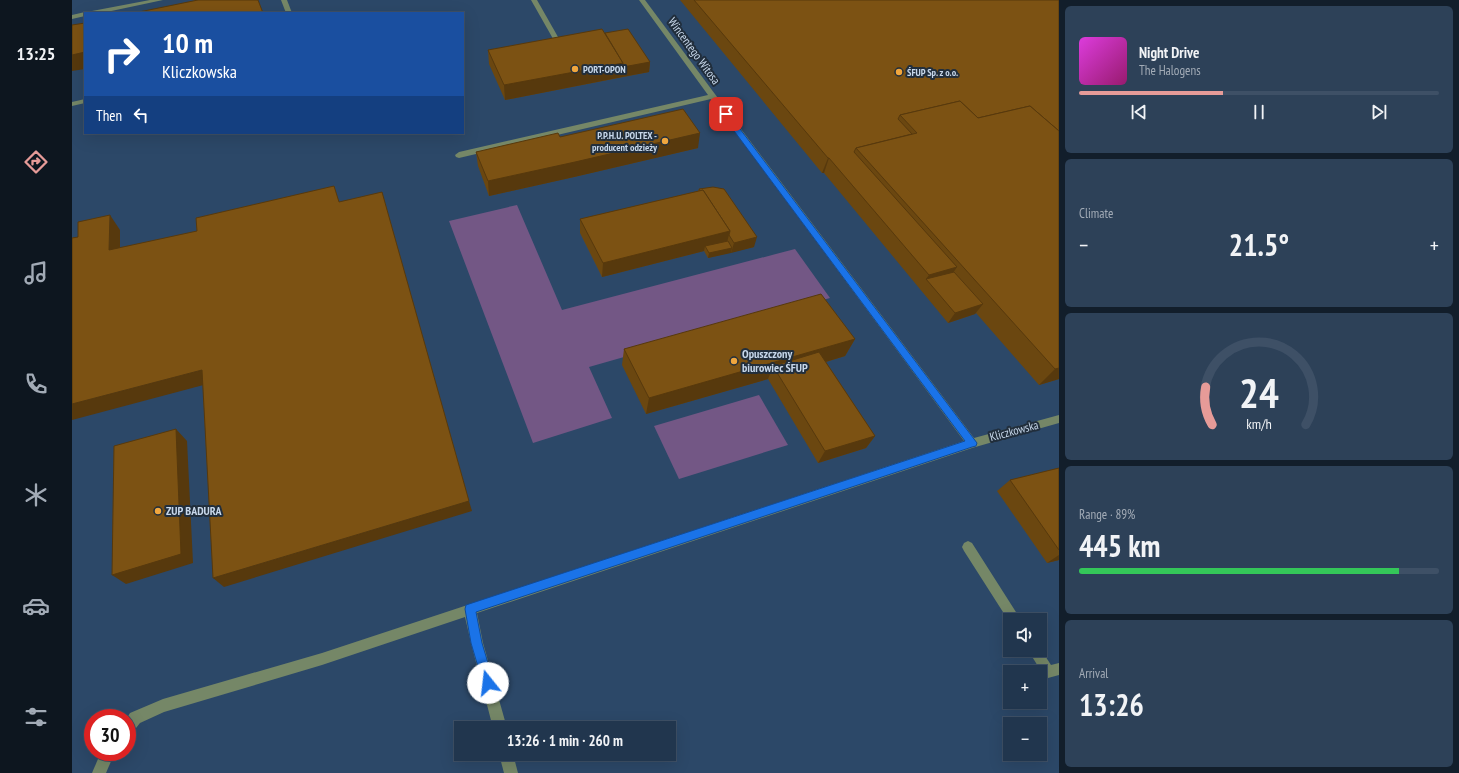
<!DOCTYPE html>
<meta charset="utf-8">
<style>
:root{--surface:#21364e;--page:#2d4158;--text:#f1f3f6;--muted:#a2abb6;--line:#3e5066;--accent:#e69b98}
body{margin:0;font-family:"PT Sans Narrow",sans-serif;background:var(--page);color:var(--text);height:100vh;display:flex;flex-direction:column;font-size:15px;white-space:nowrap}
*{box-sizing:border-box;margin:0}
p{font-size:13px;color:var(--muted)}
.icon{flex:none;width:22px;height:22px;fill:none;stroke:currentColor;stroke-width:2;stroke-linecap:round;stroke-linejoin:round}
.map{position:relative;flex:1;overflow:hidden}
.details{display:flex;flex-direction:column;gap:6px;padding:6px;background:#121e2b;width:400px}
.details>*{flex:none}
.top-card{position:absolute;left:12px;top:12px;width:380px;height:122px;border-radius:0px;box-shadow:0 4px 16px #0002,0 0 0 1px var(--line);background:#1a4fa0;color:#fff;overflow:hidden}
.buttons{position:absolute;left:931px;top:613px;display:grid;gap:8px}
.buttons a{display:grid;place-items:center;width:44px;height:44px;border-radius:0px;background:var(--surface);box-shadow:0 4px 16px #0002,0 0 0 1px var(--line);font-size:20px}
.speed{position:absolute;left:12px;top:709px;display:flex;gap:8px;font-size:20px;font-weight:700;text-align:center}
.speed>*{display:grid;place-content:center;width:52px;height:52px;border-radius:50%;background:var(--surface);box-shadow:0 4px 16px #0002,0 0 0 1px var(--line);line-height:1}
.speed .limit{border:6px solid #d22;background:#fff;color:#111}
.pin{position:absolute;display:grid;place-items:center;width:34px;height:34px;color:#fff;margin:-17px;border-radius:8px;box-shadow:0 2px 6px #0006}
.me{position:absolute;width:44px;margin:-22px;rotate:344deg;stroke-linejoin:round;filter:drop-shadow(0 0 3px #0008)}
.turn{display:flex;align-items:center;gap:14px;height:84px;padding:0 12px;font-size:18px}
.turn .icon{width:52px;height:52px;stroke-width:2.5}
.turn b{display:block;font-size:28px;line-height:34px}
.then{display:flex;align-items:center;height:38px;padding:0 12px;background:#0003;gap:8px;font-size:15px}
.big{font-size:30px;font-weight:700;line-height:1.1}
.details .widget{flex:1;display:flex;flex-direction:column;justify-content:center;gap:6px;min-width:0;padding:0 14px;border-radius:6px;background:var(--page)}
.details .dial{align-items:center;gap:0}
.dial svg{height:104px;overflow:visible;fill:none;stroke:var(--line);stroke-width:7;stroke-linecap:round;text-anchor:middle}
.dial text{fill:var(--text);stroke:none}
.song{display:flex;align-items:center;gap:12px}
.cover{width:48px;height:48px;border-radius:6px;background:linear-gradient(135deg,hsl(300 70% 55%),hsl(320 70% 35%))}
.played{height:4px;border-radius:2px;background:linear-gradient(90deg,var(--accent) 40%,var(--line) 40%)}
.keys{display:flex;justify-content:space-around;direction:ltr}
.heat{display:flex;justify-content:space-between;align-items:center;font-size:22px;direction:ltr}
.charge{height:6px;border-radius:3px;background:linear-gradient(90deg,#34c759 89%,var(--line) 0)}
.trip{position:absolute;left:382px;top:721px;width:222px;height:40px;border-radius:0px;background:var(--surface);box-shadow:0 4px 16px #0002,0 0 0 1px var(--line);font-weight:700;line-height:40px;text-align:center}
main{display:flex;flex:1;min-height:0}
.tab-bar{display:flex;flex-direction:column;width:72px;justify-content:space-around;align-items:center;background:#0d161f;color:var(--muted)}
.tab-bar .icon{width:28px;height:28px}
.tab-bar .on{color:var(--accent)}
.tab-bar b{font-size:18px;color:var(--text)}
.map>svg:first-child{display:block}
</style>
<main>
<nav class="tab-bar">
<b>13:25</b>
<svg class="icon on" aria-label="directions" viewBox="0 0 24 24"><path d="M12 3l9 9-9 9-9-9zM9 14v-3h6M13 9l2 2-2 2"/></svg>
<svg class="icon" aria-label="music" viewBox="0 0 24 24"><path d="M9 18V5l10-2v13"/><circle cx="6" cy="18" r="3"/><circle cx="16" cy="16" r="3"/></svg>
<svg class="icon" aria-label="phone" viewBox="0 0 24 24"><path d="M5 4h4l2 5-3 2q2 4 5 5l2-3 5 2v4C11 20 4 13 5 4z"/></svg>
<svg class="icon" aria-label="climate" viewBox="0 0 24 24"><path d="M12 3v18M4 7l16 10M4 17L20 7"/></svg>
<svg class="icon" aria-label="car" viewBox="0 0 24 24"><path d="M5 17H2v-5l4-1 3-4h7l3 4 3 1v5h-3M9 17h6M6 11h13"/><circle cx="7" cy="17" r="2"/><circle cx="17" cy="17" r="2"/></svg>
<svg class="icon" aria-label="filters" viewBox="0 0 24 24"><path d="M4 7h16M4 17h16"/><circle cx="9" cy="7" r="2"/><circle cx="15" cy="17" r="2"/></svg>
</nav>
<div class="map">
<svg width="987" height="773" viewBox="0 0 987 773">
<rect width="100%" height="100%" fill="#2c4868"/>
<!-- green -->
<g fill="#735785">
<path d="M445,205L490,310L723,249L758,298L517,367L540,418L461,443L377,221Z"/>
<path d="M687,395L716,445L607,479L582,426Z"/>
</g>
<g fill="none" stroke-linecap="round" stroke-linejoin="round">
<!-- minor -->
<g fill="#758767" fill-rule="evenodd">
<path d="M78,0H91L30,13H17L20,11Z"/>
<path d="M209,0H215L220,13H214Z"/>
<path d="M459,0H465L490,44L489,45L484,44Z"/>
<path d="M567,0H573L663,121L902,438L987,415V423L900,448L405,613L411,643L435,728H421L399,643L393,617L250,665L92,712L68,723L60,733L55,735V718L58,713L91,699L250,653L892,441L639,99L387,158L384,157L383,155L387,152L636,95Z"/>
<path d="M13,12L16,13H13V16L0,19V15Z"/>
<path d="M13,99V103L0,106V102Z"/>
<path d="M896,541L900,543L949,620H938V623L892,551L890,547L892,543Z"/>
<path d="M968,648L979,665L987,663V675L976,678L972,676L956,650H968Z"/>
<path d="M29,752H43L34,773H20Z"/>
<path d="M427,754H441L446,773H432Z"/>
</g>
</g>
<!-- wall -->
<g fill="#6b4710">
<path d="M608,0H987V379L967,385L904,313L903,314L876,323L752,173H750Z"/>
<path d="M533,33L578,62L577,72L433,100L417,64L416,50Z"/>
<path d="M488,137L626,148L502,177L417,196L406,166L404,152Z"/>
<path d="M627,189L682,247L636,258L632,251L530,277L508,233V219L626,191Z"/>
<path d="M783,339L773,356L754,362L803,436L794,448L746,463L696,379L574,414L550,365L552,349Z"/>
<path d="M987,468V560L975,563L925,491L938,480Z"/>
</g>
<!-- shaded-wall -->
<g fill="#57390d">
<path d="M13,52V69L0,71V55Z"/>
<path d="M578,62L577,72L550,77L551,67Z"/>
<path d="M551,63L550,77L433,100L432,85Z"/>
<path d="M628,133L626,148L502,177L417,196L416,181Z"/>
<path d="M756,158H757L752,173H750Z"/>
<path d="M38,215L48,230V264L37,250Z"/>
<path d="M658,231L654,246H633L632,251L530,277L531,263Z"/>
<path d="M685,237L682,247L659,253L662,243Z"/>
<path d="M660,248L659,253L636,258L637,253Z"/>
<path d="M885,267L875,282L854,279L857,275Z"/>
<path d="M911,304L903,314L876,323L883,313Z"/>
<path d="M783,339L773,356L707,376L701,366L696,379L574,414L577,398Z"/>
<path d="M987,368V379L967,385L983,369Z"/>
<path d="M130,370L139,383L0,420V404Z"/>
<path d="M104,429L115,441L121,563L54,584L40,575Z"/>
<path d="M803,436L794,448L746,463L753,451Z"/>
<path d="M397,501L400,511L152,587L141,578Z"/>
<path d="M987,555V560L975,563Z"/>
</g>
<!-- building -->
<g fill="#7c5213" stroke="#57390d">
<path d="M126,0H186L191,13H62Z"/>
<path d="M622,0H987V131L958,106L906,118L888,101L828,115L826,119L840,134L784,148L782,152L885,267L857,275L757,158H756Z"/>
<path d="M13,23V52L0,55V25Z"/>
<path d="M530,29L551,63L432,85L416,50Z"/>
<path d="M556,29L578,62L551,67V63L533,33Z"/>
<path d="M888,101L906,118L958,106L987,131V368L983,369L784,148L845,133L828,115Z"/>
<path d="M611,109L628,133L503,162L416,181L404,152L486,133L488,137Z"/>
<path d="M262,186L267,202L310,192L397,501L141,578L130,370L0,404V238L6,237V222L38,215L37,250L125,231L124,218Z"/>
<path d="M641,187L652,189L685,237L662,243L657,235L658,231L631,190L628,191L627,189Z"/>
<path d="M631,190L658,231L531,263L508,219Z"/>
<path d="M656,241L660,248L637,253L633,246Z"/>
<path d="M882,272L911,304L883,313L854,279Z"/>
<path d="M749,294L783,339L577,398L552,349Z"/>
<path d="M747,352L803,436L753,451L701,366Z"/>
<path d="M104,429L109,554L40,575L42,446Z"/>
<path d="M987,468V550L938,480Z"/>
</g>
<!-- route -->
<path fill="#1a73e8" stroke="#114b97" d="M654,112L656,113L905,443L904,446L900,447L404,612L410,643L422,683L420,687L416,689L412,687L399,643L393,609L394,605L893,441L651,116V113Z"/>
<!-- markers -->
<g fill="#f0a63e" stroke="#212e3c" stroke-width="1.5">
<circle cx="503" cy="69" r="4"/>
<circle cx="827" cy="72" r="4"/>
<circle cx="593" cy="141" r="4"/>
<circle cx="662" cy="361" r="4"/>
<circle cx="86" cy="511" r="4"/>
</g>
<g text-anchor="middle" stroke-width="4" stroke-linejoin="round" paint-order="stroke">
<!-- far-poi labels -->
<g font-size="10" font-weight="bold" fill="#c7d7ea" stroke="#212e3c" text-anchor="start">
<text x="511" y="73">PORT-OPON</text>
<text x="835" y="76">ŚFUP Sp. z o.o.</text>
<text x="585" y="139" text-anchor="end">P.P.H.U. POLTEX -<tspan x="585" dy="12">producent odzieży</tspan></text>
</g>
<!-- street labels -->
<g font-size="12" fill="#c7d7ea" stroke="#212e3c">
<text transform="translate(622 51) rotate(54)" y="4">Wincentego Witosa</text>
<text transform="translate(942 431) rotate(-15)" y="4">Kliczkowska</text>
</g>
<!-- poi labels -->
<g font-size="12" font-weight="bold" fill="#c7d7ea" stroke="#212e3c" text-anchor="start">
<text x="670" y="358">Opuszczony<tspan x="670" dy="14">biurowiec ŚFUP</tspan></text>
<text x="94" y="515">ZUP BADURA</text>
</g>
</g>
</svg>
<div class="buttons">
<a><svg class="icon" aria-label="sound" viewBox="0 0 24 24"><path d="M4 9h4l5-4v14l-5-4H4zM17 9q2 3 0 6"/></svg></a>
<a>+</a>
<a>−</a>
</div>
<div class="speed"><div class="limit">30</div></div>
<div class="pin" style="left:654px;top:114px;background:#d93025"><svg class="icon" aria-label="arrive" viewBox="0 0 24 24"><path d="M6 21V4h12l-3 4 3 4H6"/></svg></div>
<svg class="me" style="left:416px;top:683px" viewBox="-20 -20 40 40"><circle r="19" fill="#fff"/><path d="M0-13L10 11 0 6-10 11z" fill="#1a73e8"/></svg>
<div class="trip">13:26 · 1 min · 260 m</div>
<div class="top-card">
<div class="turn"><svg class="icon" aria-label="right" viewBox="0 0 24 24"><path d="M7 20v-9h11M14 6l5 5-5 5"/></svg><div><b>10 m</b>Kliczkowska</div></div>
<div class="then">Then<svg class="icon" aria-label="left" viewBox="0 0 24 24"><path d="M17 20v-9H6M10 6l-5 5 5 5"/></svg></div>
</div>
</div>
<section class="details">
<div class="widget">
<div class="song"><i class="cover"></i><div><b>Night Drive</b><p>The Halogens</p></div></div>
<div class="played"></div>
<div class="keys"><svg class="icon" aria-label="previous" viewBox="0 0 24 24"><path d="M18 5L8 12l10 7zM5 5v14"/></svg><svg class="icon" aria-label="pause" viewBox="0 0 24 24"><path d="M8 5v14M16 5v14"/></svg><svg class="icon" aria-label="next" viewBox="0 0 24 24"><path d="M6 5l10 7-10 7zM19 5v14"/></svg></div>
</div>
<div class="widget"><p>Climate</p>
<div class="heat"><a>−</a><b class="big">21.5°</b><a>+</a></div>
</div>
<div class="widget dial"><svg viewBox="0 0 100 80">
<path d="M14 69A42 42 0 1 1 86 69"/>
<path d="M14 69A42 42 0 0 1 9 40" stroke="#e69b98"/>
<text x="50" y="56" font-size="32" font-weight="700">24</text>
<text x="50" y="72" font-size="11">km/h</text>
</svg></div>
<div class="widget"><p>Range · 89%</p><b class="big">445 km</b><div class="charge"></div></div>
<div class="widget"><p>Arrival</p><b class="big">13:26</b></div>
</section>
</main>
